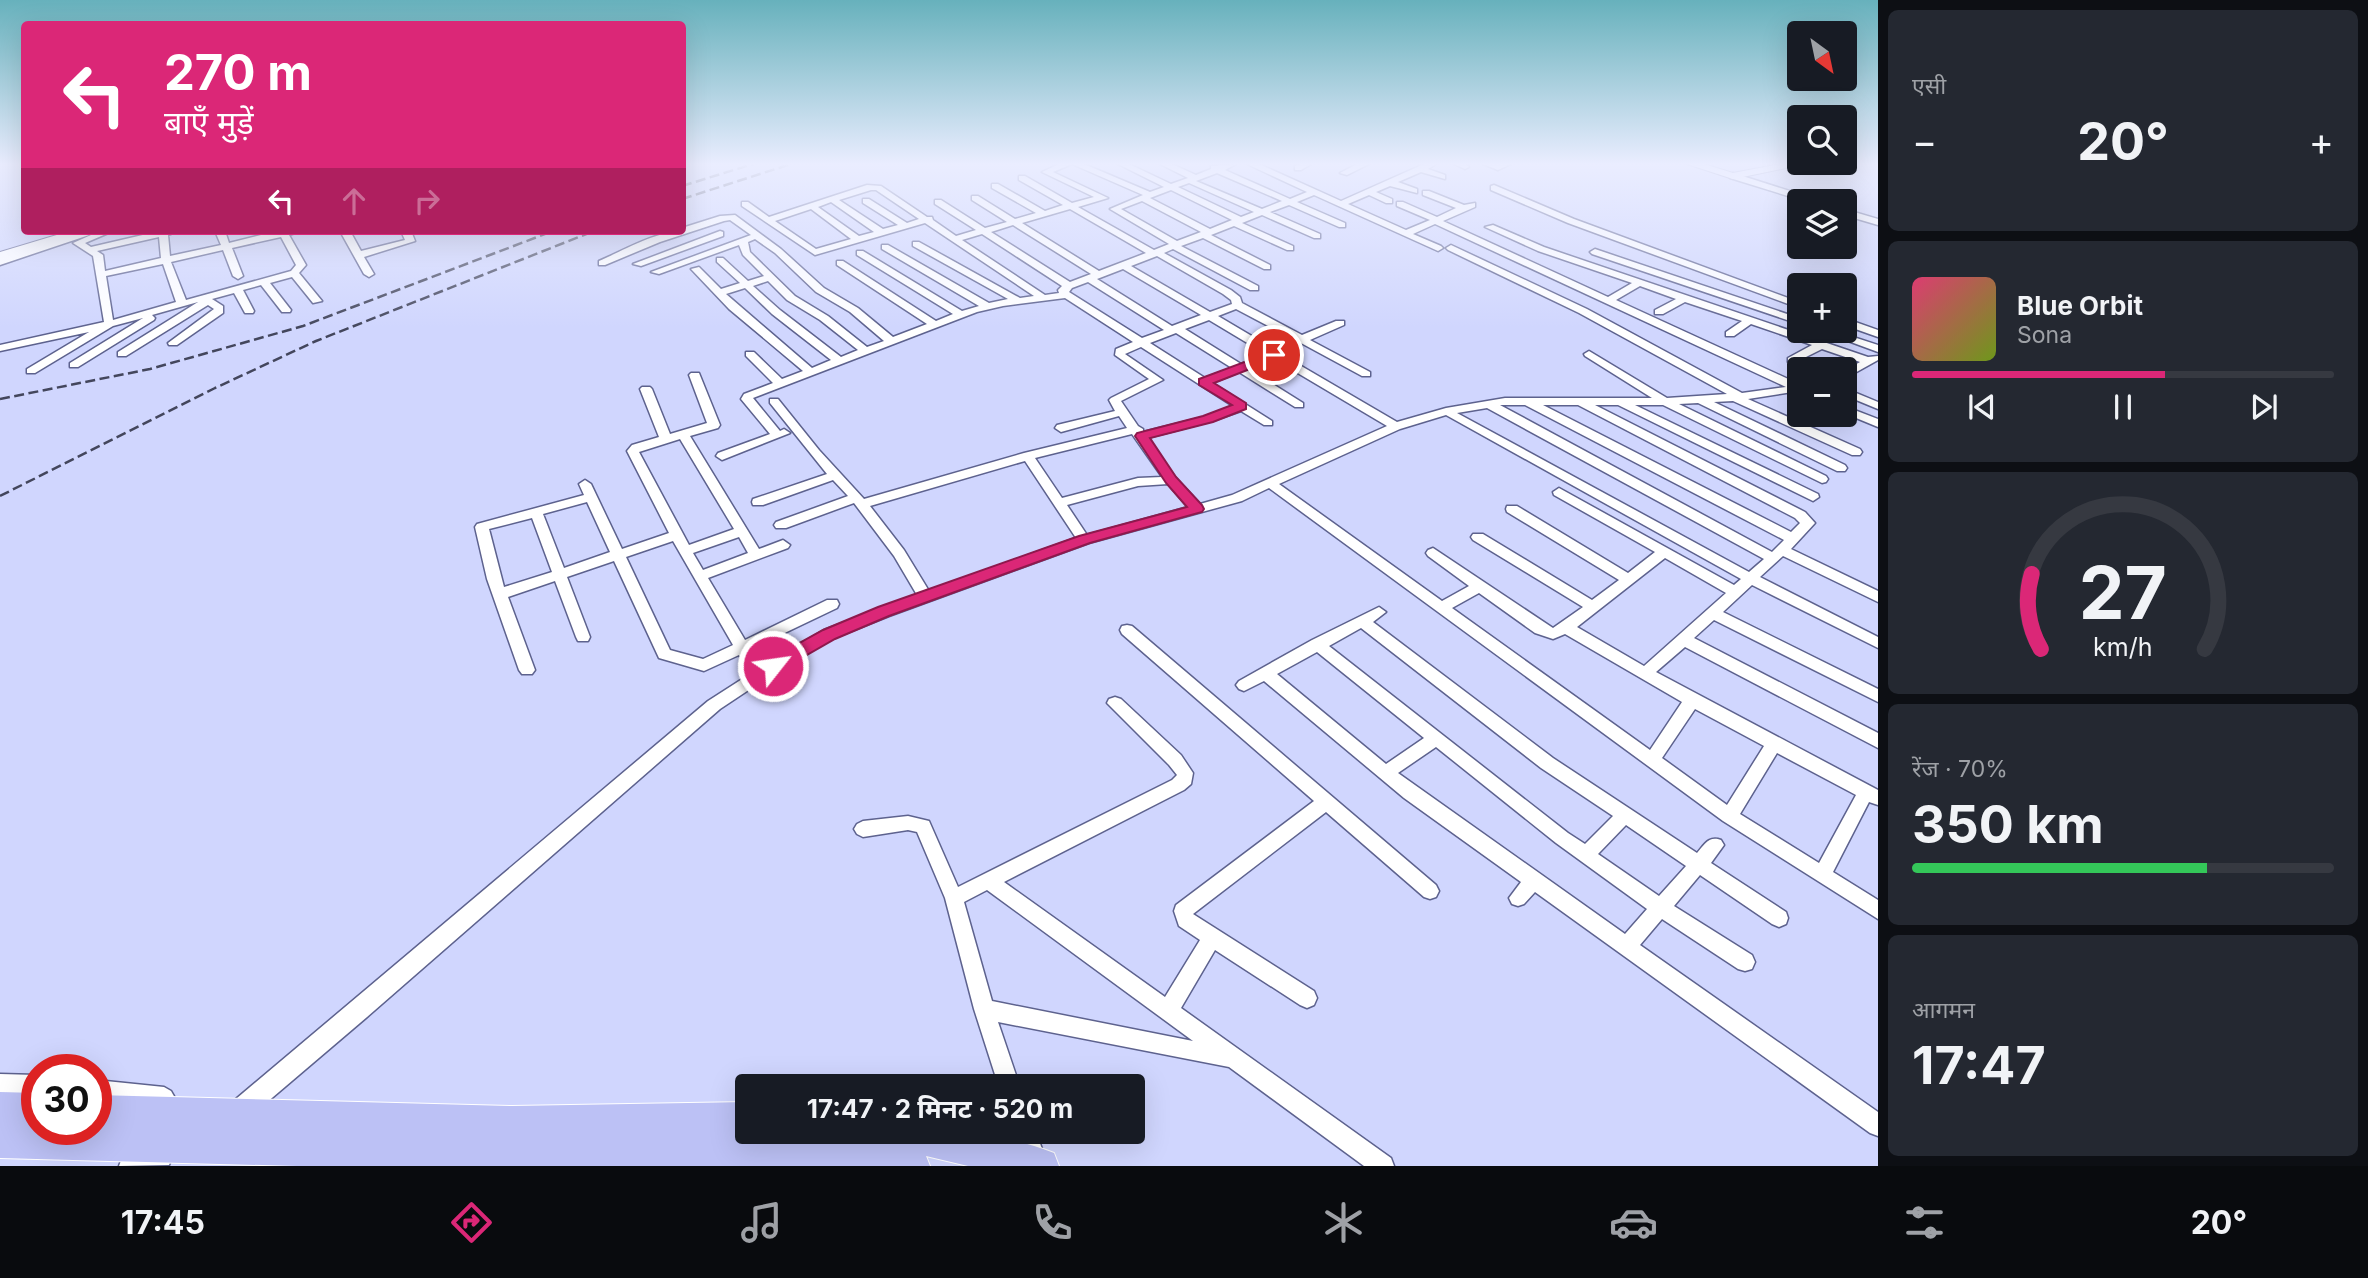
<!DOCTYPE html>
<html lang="hi">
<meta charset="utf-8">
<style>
:root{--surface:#171b24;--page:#242831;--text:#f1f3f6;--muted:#9ea1a6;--line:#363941;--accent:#db2777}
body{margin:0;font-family:Inter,"Noto Sans Devanagari",sans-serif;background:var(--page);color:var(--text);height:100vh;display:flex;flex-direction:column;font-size:26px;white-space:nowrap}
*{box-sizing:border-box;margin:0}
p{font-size:23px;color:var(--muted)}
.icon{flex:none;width:38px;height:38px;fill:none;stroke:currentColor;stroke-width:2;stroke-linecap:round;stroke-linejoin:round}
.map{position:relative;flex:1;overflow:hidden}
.side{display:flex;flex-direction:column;gap:10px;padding:10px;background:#0d0f14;width:490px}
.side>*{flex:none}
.guide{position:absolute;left:21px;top:21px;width:665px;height:214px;border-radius:7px;box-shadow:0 7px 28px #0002;background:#db2777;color:#fff;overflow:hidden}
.needle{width:46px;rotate:147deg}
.tools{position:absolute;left:1787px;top:21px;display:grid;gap:14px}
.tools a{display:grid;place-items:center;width:70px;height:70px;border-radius:7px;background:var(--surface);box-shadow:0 7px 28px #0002;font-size:35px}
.speed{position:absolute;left:21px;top:1054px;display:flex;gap:14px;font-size:35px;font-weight:700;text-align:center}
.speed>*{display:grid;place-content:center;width:91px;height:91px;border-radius:50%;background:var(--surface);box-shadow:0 7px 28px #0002;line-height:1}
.speed .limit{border:10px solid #d22;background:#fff;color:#111}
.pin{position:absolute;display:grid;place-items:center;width:60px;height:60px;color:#fff;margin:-30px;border:4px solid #fff;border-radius:50%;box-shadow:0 2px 7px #0007}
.me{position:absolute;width:77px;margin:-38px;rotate:60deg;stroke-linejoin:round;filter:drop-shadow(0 0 5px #0008)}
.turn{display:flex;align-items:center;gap:24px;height:147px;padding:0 28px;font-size:32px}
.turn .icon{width:91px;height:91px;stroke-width:2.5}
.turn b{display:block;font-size:49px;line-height:60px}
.lanes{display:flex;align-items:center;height:66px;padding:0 28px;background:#0003;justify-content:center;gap:35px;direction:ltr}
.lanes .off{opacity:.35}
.big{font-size:52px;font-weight:700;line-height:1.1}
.side .tile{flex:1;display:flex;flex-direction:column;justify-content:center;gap:10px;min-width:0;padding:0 24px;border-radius:10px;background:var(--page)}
.side .dial{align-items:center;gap:0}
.dial svg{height:182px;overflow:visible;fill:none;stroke:var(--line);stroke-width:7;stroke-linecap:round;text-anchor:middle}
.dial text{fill:var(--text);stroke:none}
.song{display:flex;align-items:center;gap:21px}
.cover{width:84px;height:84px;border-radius:10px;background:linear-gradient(135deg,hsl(340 70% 55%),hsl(80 70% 35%))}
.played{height:7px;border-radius:4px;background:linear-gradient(90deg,var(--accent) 60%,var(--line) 60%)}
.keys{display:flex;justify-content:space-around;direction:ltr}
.heat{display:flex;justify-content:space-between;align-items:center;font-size:38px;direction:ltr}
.charge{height:10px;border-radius:5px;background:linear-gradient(90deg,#34c759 70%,var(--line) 0)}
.trip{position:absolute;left:735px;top:1074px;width:410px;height:70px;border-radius:7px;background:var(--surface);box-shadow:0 7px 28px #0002;font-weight:700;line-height:70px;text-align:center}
.menu{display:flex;height:112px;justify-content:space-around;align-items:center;background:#090b0e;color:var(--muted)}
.menu .icon{width:49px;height:49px}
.menu .selected{color:var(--accent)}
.menu b{font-size:32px;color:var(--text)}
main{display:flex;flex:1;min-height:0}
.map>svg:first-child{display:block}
</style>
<main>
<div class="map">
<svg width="1878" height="1166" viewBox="0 0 1878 1166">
<rect width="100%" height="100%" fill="#d0d6fe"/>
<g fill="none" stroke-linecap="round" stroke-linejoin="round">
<defs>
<g id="minor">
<path d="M1059,164H1072L1053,172L1108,198L1078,207L1154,250L1169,244L1110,209L1143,195L1072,164H1084L1150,192L1164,187L1118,164H1129L1171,184L1188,178L1160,164H1172L1196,175L1211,169V166L1236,164L1225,170L1290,199L1307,192L1247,164H1259L1341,201L1424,164H1436L1428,169L1445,175V179L1421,172L1398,182L1417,189V193L1390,186L1376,192L1392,199V203H1386L1369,195L1348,204L1406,230L1430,220L1397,206V202H1403L1437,217L1456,208L1423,195V191H1429L1464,205L1475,203V207L1443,221L1608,297L1632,283L1538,251L1485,227L1493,225L1544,247L1868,357L1878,356V360L1844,379V371L1860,362L1822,349L1796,362H1788V358L1812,345L1751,324L1734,336H1726V332L1742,321L1685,302L1663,314H1655V310L1676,299L1640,286L1616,300L1799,384V391L1748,399L1860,449L1862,452L1860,455H1852L1733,401L1714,402L1845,465L1847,468L1845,471H1837L1698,403L1679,404L1826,476L1828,479L1826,482L1822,483L1663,405H1635L1818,494L1819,497L1813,501L1618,405H1595L1805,512L1815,523L1791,549L1878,591V602L1783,556L1760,577L1878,637V648L1752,585L1723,612L1878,689V702L1714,620L1694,638L1878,733V748L1685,647L1656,672L1878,790V805L1869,802L1833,872L1878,900V919L1723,821L1269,488L1242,501L1089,543L889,616L834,638L792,661L720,709L367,1017L246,1120L238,1123L230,1120L227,1112L230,1104L708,701L750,674L739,655L704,671L659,658L614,561L567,577L590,637L588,641H578L576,637L555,581L508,597L535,670L532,674H522L519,670L487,579L475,527L477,524L584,495L579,484L585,480L591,484L622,549L669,533L627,451L632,445L659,437L640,389L642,387H650L652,389L670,434L707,423L689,375L691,373H699L720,425L718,428L690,436L759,549L783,540L790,545L788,548L708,578L745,640L827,600H837L839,604L837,608L751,649L761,667L824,630L917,595L894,556L854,503L786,528H776L774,525L776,522L848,496L833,480L763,505H753L752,502L753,499L827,474L770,403V399H778L819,450L864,499L1024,453L1127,428L1119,416L1061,432L1055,428L1057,425L1115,411L1109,400L1111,398L1149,379L1115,355L1116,349L1133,342L1065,298L1003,306L977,312L753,398L780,431L784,429L790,433L722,460L716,456L718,453L770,434L741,399L744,394L773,383L746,356V352H754L782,379L803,371L729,309L691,269L699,267L721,289L740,283L717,262V258H723L748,281L764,276L743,255L739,245L659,274L651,272L751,235L730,220L724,221L660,242L605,265H599V261C622,251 657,231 682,231V228L720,216L735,215L781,249L824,288L858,308L893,337L927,324L837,265V261H843L936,321L953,314L857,255V251H863L962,311L979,306L882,249V245H888L989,303L1008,299L913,246V242H919L1020,298L1034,296L925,223L815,255L742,206V202H748L769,217L867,185L881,186L927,217H932L933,220L956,236L976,230L935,204V200H941L985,228L1007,222L972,200V196H978L1015,219L1036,213L992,188V184H998L1045,211L1063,205L1019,180V176H1025L1072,203L1094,197L1042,172ZM1217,173L1282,201L1262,209L1196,181ZM1189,183L1254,212L1241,217L1178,187ZM871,190H876L919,219L907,223L869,199H863V203L898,225L883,229L839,200ZM1171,190L1232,220L1210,229L1150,198ZM1314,195L1438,251L1443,248L1441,246L1413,234L1435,224L1786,387L1742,393L1587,309L1451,245L1446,248L1448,250L1579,313L1727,394L1667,398L1589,351L1584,354L1585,356L1652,398H1505L1446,408L1397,422L1279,353L1301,343L1362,376H1370V372L1310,340L1344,325V321H1336L1302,335L1242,303L1240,297L1231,290L1164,253L1173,249L1250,290H1258V286L1181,246L1203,238L1264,269H1270V265L1211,235L1234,226L1287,250H1293V246L1242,223L1262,215L1314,238H1320V234L1270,212L1289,205L1339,227H1345V223L1297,202ZM1142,201L1201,232L1177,241L1121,209ZM831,202L874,232L859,236L818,207ZM811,209L851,239L816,249L775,221ZM1070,209L1146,253L1099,271L1022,223ZM1013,225L1091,274L1070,282L991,232ZM982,234L1062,286L1058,290L1059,293L1045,295L962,240ZM755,239L775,253L816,292L850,312L884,341L867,347L828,316L795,296L750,252L748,242ZM1157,256L1223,294L1231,300L1232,304L1210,312L1131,266ZM1123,269L1201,315L1172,326L1097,279ZM768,281L787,300L820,320L858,350L841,357L780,310L753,286ZM1088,282L1164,330L1142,338L1069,292L1072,288ZM745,288L772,314L831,360L812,368L726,294ZM1236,309L1293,339L1272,348L1218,316ZM1209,320L1264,353L1265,355L1241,364L1185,329ZM1176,333L1232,368L1205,378L1150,343ZM1141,347L1233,406L1204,417L1143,432V429L1138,426L1121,401L1163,380L1125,354ZM1274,359L1387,426L1232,495L1200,504L1175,477L1147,438L1212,421L1241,411L1264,425H1272V421L1212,383L1239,372L1295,407H1303V403L1249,369ZM1500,405H1525L1784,540L1772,552ZM1543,405H1578L1795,518L1800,523L1791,532ZM1487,408L1764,559L1749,572L1457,413ZM1446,415L1741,579L1734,585L1559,488L1553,492L1554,495L1655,552L1628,573L1517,506H1507L1506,509L1507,512L1619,580L1592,600L1483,534H1473L1471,537L1473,540L1583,607L1553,628L1433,548L1428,550L1426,553L1428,556L1469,586L1442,601L1279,484L1400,429ZM1132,434L1162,477L1138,478L1062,498L1035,458ZM680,439L734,529L689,545L639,452ZM1025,461L1076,538L929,591L904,550L870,506ZM1168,484L1188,507L1087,535L1067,505L1138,486ZM587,502L610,552L564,568L543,514ZM532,518L552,572L504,587L489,529ZM739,537L748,553L703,570L693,553ZM673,541L733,645L703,659L670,650L626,557ZM1665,558L1726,593L1644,666L1577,627ZM1479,593L1535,633L1553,639L1565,634L1682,702L1650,750L1452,608ZM1695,709L1764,746L1727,805L1662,758ZM1777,753L1856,795L1819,863L1740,814Z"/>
<path d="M1299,164H1311L1301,170H1295V166Z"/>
<path d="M1357,164H1369L1347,175L1340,173Z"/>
<path d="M1454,164H1466L1469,167L1465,169Z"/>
<path d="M1483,164H1511L1498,170Z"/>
<path d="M1733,173L1815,199L1816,201H1804L1730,178L1729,176Z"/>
<path d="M1494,185L1574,219L1799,302V308L1568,223L1491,190V186Z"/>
<path d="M1844,209L1878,219V225L1844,215Z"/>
<path d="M100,231H113L85,243L91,247L160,231H178L168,235L170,256L221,245L215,231H225L229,243L277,231H301L289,235L306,265L299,273L322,301L313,303L292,277L270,283L291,310L290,312H282L261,285L243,290L254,311L253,313H245L234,293L212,299L223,306V313L177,345H169L168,343L214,309L208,305L126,356H118V352L198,302L152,315L155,318L154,320L78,367H70V363L143,318L113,326L35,373H27V369L89,332L0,351V345L104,322L93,256L73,243ZM159,237L161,258L105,271L103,255L97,251ZM281,237L296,265L291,271L186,300L171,262L223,250L233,276L238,279L243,276L232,248ZM163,264L176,302L113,320L106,276Z"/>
<path d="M340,231H350L361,251L405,240L401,231H411L415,241L364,257L374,274L369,277L364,274Z"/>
<path d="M720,231L723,232V236L641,266L633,264Z"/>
<path d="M1595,249L1799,318V324L1592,254L1590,252Z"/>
<path d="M1844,318L1878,330V337L1844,325Z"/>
<path d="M1821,331H1835L1878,345V352Z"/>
<path d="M1844,388L1878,402V409L1844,395Z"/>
<path d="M1844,406L1878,419V427L1844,413Z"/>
<path d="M1379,607L1386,612L1373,622L1553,758L1697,853C1704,845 1709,835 1721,840L1724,845L1711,863L1786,912L1788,918L1786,924L1779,927L1772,924L1700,875L1674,906L1752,955L1755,962L1752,969L1745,971L1738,969L1662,919L1640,945L1878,1112V1136L1870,1133L1535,892L1524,904L1518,906L1512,904L1509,898L1521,882L1404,798L1264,681L1244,691L1239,689L1236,685L1239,681L1312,640ZM1361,628L1541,768L1613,816L1585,844L1568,833L1329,646ZM1317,652L1424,738L1386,764L1277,674ZM1436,747L1556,843L1647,909L1625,934L1398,773ZM1626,825L1686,866L1659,896L1598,854Z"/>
<path d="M1127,625L1132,626L1436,885L1439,891L1436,897L1430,899L1424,897L1326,812L1193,914L1314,991L1317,998L1314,1005L1307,1008L1300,1005L1215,950L1181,1008L1391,1158L1394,1166H1364L1229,1067L998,1022L1020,1087H999L974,1009L945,898L917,832L908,830L863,837L857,834L854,829L857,824L863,821L908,816L929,821L958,887L1172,780L1177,775L1169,765L1107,703L1109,699L1115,697L1121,699L1181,755L1193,773L1191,784L1184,790L1004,882L1165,997L1200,940L1179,926L1174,911L1176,905L1314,801L1122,634L1120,630L1122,626ZM987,890L1193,1041L992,1001L964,902Z"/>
<path d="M0,1074L37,1075V1096L0,1094Z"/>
<path d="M96,1080L164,1087L171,1091L175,1098L171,1105L164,1109L96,1101Z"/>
<path d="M1014,1132H1036L1048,1166H1026Z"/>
<path d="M161,1146L169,1149L172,1157L169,1165L119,1166L122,1158Z"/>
</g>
<g id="tertiary">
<path d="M1687,164H1704L1733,173L1780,164H1805L1733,179Z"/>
<path d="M70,231H88L0,260V252Z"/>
</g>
<path id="secondary" d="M82,231H101L0,265V257Z"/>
<path id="primary" d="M0,1092L37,1093V1129H96V1095L512,1106L747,1102V1132L842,1134L888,1143L884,1132C943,1132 998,1130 1054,1153L1059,1166H968L926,1156L930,1166H297L0,1158Z"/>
</defs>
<!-- minor casing -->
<use href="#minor" stroke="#5d628e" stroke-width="3"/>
<!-- tertiary casing -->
<use href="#tertiary" stroke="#5d628e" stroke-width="2"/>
<!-- secondary casing -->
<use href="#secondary" stroke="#5d628e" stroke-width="3"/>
<!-- primary casing -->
<use href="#primary" stroke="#fff" stroke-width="2"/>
<!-- minor -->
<use href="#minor" fill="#fff" fill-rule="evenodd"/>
<!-- tertiary -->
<use href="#tertiary" fill="#fff" fill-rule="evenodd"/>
<!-- secondary -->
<use href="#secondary" fill="#fff" fill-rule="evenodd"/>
<!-- primary -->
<use href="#primary" fill="#bcc1f5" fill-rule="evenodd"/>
<!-- rail -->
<g stroke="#43465c" stroke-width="2.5" stroke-dasharray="10 4.5" stroke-linecap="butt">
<path d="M682,186L753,164"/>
<path d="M682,199L791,164"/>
<path d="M0,399L150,369L303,326L553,231"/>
<path d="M0,496L215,388L316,341L594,231"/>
</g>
</g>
<!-- sky -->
<linearGradient id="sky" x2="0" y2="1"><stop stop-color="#67b1bc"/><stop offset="0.5" stop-color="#eaedff"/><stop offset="1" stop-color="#eaedff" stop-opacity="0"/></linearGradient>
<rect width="1878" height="328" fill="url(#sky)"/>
<!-- route -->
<path fill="#db2777" stroke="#8e194d" stroke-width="2" d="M1274,351L1280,355L1278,358L1214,383L1246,403V409L1213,422L1150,438L1176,477L1202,505L1204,509L1202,512L1090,543L889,616L835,639L779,671H767L764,666L767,661L823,630L878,607L1079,536L1187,507L1166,483L1135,436L1137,433L1203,416L1232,405L1199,385V379Z"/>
</svg>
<div class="tools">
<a><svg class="needle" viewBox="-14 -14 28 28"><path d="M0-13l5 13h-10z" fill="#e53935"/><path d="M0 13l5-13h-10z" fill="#9ea1a6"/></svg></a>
<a><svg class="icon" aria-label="search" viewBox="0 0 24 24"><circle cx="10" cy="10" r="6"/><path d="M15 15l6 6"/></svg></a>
<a><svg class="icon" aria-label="layers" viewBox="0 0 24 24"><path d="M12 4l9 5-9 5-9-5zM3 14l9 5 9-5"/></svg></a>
<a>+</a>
<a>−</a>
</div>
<div class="speed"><div class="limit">30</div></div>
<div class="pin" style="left:1274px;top:355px;background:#d93025"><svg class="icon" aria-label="arrive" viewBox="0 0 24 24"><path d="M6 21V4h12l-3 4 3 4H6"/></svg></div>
<svg class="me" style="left:773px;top:666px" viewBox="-20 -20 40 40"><circle r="17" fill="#db2777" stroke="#fff" stroke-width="3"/><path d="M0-11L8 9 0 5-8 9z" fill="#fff"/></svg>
<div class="trip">17:47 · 2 मिनट · 520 m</div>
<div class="guide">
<div class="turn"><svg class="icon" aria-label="left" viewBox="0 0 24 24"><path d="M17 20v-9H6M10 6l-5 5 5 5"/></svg><div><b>270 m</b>बाएँ मुड़ें</div></div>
<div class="lanes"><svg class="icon" aria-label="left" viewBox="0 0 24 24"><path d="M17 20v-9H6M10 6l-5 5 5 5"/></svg><svg class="icon off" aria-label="ahead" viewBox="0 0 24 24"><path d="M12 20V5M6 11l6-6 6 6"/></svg><svg class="icon off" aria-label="right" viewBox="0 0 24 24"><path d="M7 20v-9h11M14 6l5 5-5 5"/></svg></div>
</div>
</div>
<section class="side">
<div class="tile"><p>एसी</p>
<div class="heat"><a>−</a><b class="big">20°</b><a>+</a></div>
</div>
<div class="tile">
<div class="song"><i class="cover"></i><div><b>Blue Orbit</b><p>Sona</p></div></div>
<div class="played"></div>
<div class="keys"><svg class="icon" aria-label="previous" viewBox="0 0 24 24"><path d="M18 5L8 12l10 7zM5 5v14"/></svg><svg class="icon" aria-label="pause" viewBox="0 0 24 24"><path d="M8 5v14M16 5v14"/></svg><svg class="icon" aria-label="next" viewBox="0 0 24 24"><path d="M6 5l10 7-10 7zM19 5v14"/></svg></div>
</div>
<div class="tile dial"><svg viewBox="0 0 100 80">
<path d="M14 69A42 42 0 1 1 86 69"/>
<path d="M14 69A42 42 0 0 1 10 36" stroke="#db2777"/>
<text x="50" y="56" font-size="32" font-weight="700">27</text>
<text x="50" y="72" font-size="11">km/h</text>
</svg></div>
<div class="tile"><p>रेंज · 70%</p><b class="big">350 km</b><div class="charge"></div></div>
<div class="tile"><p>आगमन</p><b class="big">17:47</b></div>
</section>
</main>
<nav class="menu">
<b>17:45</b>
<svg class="icon selected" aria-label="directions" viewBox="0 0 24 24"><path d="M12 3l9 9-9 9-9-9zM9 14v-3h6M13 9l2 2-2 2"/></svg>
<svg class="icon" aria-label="music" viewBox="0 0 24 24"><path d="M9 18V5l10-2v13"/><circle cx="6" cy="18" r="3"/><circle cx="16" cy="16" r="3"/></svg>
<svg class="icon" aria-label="phone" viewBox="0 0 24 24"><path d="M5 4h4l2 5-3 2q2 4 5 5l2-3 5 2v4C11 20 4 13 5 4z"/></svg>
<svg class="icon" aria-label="climate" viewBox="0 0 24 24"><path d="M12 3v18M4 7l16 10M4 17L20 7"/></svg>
<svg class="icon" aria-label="car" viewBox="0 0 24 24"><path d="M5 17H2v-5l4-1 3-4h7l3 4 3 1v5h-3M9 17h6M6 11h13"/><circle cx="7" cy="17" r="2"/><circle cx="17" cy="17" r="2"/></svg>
<svg class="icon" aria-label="filters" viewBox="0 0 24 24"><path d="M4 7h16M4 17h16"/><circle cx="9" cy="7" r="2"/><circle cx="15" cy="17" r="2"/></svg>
<b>20°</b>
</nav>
